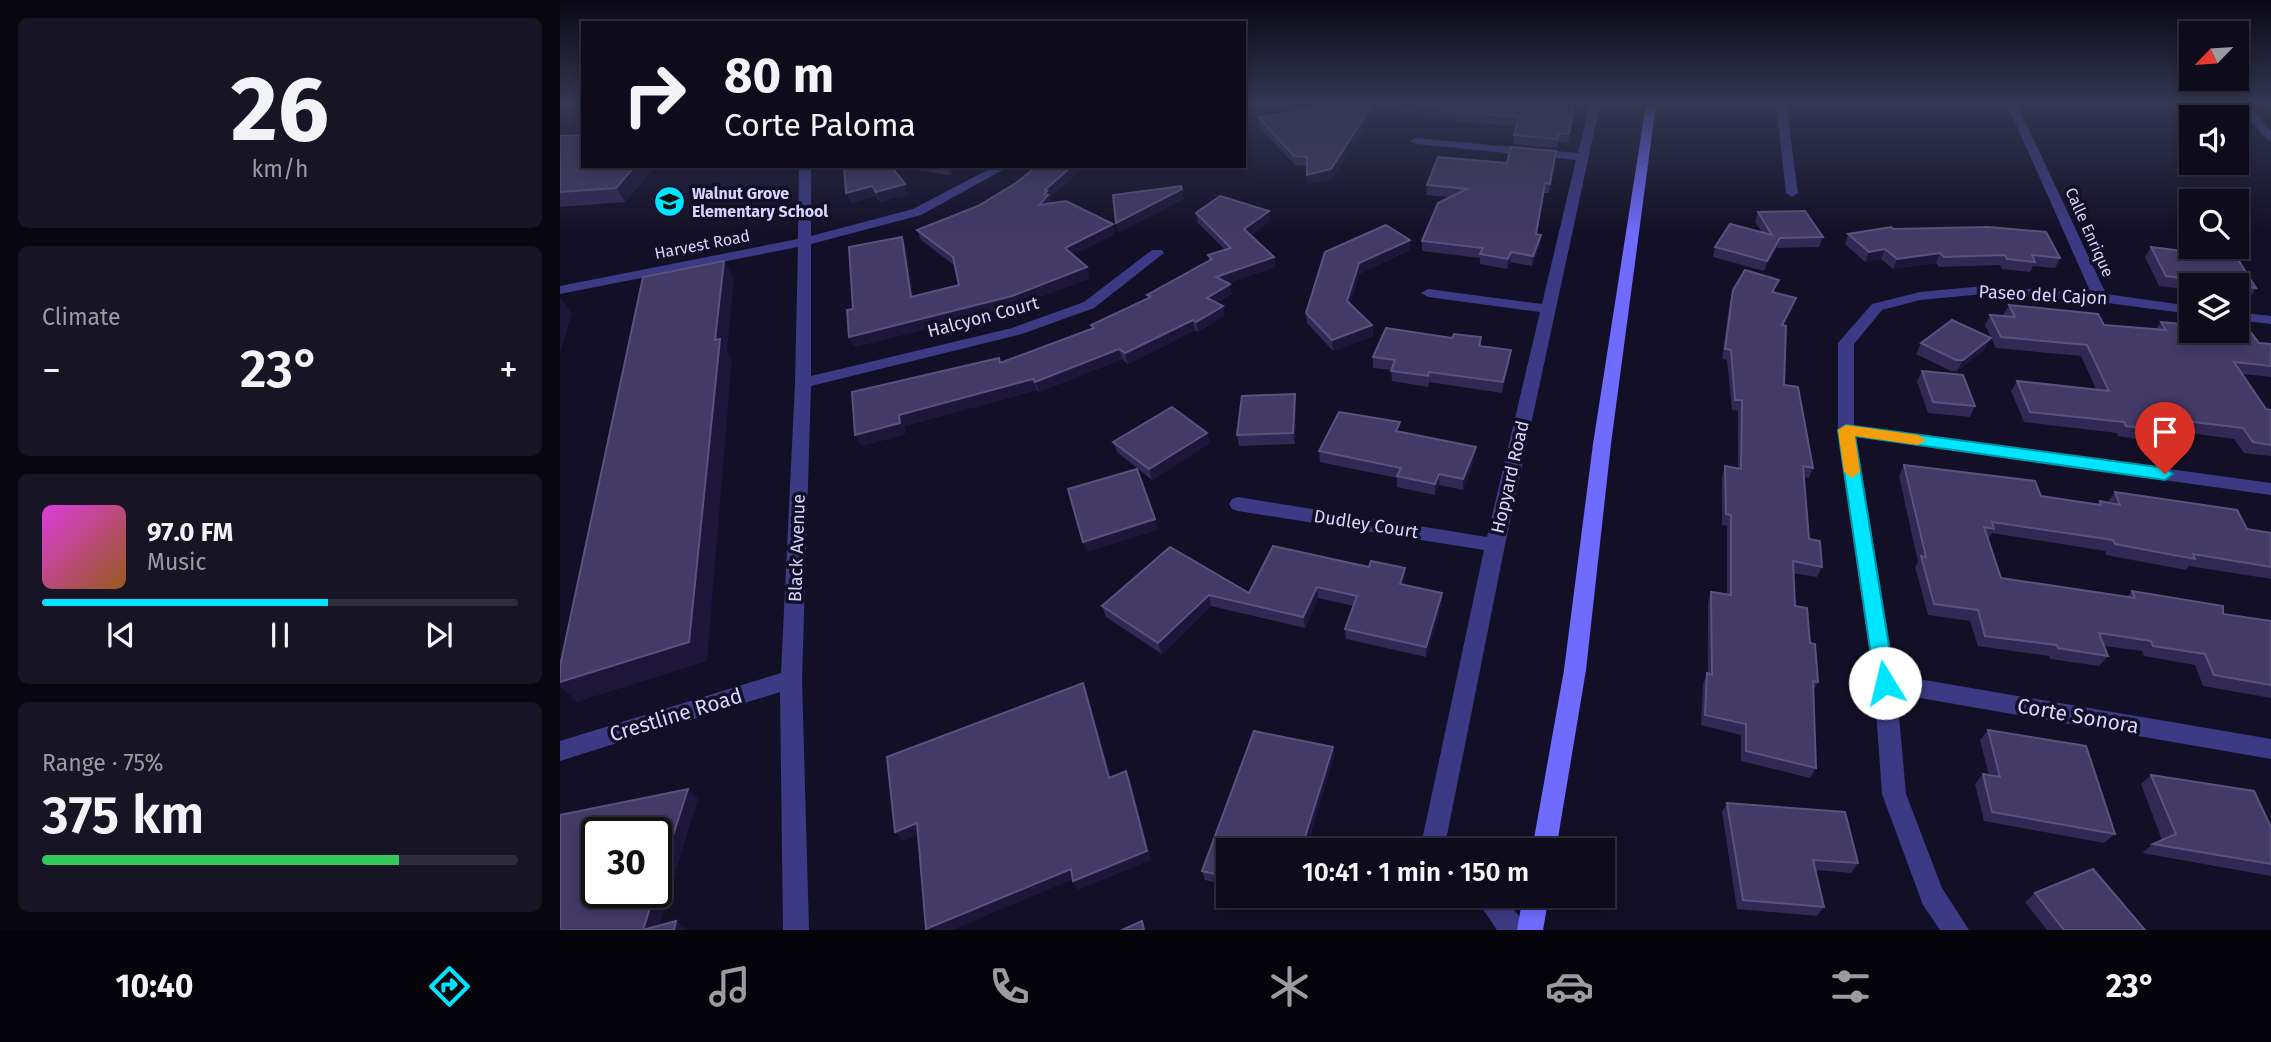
<!DOCTYPE html>
<meta charset="utf-8">
<style>
:root{--surface:#0e0b1c;--page:#171425;--text:#f1f3f6;--muted:#9b9ba3;--line:#2e2b3b;--accent:#00e5ff}
body{margin:0;font-family:"Fira Sans",sans-serif;background:var(--page);color:var(--text);height:100vh;display:flex;flex-direction:column;font-size:26px;white-space:nowrap}
*{box-sizing:border-box;margin:0}
p{font-size:23px;color:var(--muted)}
.icon{flex:none;width:38px;height:38px;fill:none;stroke:currentColor;stroke-width:2;stroke-linecap:round;stroke-linejoin:round}
.map{position:relative;flex:1;overflow:hidden}
.details{display:flex;flex-direction:column;gap:18px;padding:18px;background:#08060f;width:560px}
.details>*{flex:none}
.banner{position:absolute;left:21px;top:21px;width:665px;height:147px;border-radius:0px;box-shadow:0 4px 10px #0003,0 0 0 2px var(--line);background:#0e0b1c;color:var(--text);overflow:hidden}
.needle{width:46px;rotate:245deg}
.tools{position:absolute;left:1619px;top:21px;display:grid;gap:14px}
.tools a{display:grid;place-items:center;width:70px;height:70px;border-radius:0px;background:var(--surface);box-shadow:0 4px 10px #0003,0 0 0 2px var(--line);font-size:35px}
.speed{position:absolute;left:21px;top:817px;display:flex;gap:14px;font-size:35px;font-weight:700;text-align:center}
.speed>*{display:grid;place-content:center;width:91px;height:91px;border-radius:50%;background:var(--surface);box-shadow:0 4px 10px #0003,0 0 0 2px var(--line);line-height:1}
.speed .limit{border:4px solid #111;border-radius:10px;background:#fff;color:#111}
.pin{position:absolute;display:grid;place-items:center;width:60px;height:60px;color:#fff;margin:-72px -30px;border-radius:50% 50% 50% 0;rotate:-45deg;box-shadow:0 0 7px #0007}
.pin .icon{rotate:45deg}
.me{position:absolute;width:77px;margin:-38px;rotate:351deg;stroke-linejoin:round;filter:drop-shadow(0 0 5px #0008)}
.turn{display:flex;align-items:center;gap:24px;height:147px;padding:0 28px;font-size:32px}
.turn .icon{width:91px;height:91px;stroke-width:2.5}
.turn b{display:block;font-size:49px;line-height:60px}
.big{font-size:52px;font-weight:600;line-height:1.1}
.details .widget{flex:1;display:flex;flex-direction:column;justify-content:center;gap:10px;min-width:0;padding:0 24px;border-radius:10px;background:var(--page)}
.details .dial{align-items:center;gap:0}
.dial b{font-size:91px;line-height:1}
.song{display:flex;align-items:center;gap:21px}
.cover{width:84px;height:84px;border-radius:10px;background:linear-gradient(135deg,hsl(300 70% 55%),hsl(30 70% 35%))}
.played{height:7px;border-radius:4px;background:linear-gradient(90deg,var(--accent) 60%,var(--line) 60%)}
.keys{display:flex;justify-content:space-around;direction:ltr}
.heat{display:flex;justify-content:space-between;align-items:center;font-size:38px;direction:ltr}
.charge{height:10px;border-radius:5px;background:linear-gradient(90deg,#34c759 75%,var(--line) 0)}
.trip{position:absolute;left:656px;top:838px;width:399px;height:70px;border-radius:0px;background:var(--surface);box-shadow:0 4px 10px #0003,0 0 0 2px var(--line);font-weight:600;line-height:70px;text-align:center}
.tab-bar{display:flex;height:112px;justify-content:space-around;align-items:center;background:#06040b;color:var(--muted)}
.tab-bar .icon{width:49px;height:49px}
.tab-bar .active{color:var(--accent)}
.tab-bar b{font-size:32px;color:var(--text)}
main{display:flex;flex:1;min-height:0}
.map>svg:first-child{display:block}
</style>
<main>
<section class="details">
<div class="widget dial"><b>26</b><p>km/h</p></div>
<div class="widget"><p>Climate</p>
<div class="heat"><a>−</a><b class="big">23°</b><a>+</a></div>
</div>
<div class="widget">
<div class="song"><i class="cover"></i><div><b>97.0 FM</b><p>Music</p></div></div>
<div class="played"></div>
<div class="keys"><svg class="icon" aria-label="previous" viewBox="0 0 24 24"><path d="M18 5L8 12l10 7zM5 5v14"/></svg><svg class="icon" aria-label="pause" viewBox="0 0 24 24"><path d="M8 5v14M16 5v14"/></svg><svg class="icon" aria-label="next" viewBox="0 0 24 24"><path d="M6 5l10 7-10 7zM19 5v14"/></svg></div>
</div>
<div class="widget"><p>Range · 75%</p><b class="big">375 km</b><div class="charge"></div></div>
</section>
<div class="map">
<svg width="1711" height="930" viewBox="0 0 1711 930">
<rect width="100%" height="100%" fill="#130f26"/>
<g fill="none" stroke-linecap="round" stroke-linejoin="round">
<!-- street -->
<g fill="#3d3a85" fill-rule="evenodd">
<path d="M1030,104H1040L945,545L884,850H860L924,550L678,511L672,509L669,504L672,499L678,497L927,537L980,312L868,297L861,293L868,289L982,304L1016,160L856,144L850,141L856,138L1018,153Z"/>
<path d="M1216,104H1226L1238,193L1232,197L1226,193Z"/>
<path d="M1447,104H1457L1546,294L1631,306V314L1540,302L1424,294L1360,300L1322,310L1294,344V426L1711,483V495L1296,437L1335,675L1711,739V759L1337,694L1346,794L1382,888L1409,930H1380L1363,905L1322,794L1314,683L1278,430V343L1312,304L1360,292L1424,286L1531,293Z"/>
<path d="M1676,104H1687L1711,131V141L1707,140Z"/>
<path d="M239,166H251V236L353,209L435,166H450L361,215L251,244V376L452,328L524,302L592,250H602L604,253L534,308L462,334L251,386L242,679L249,930H223L220,692L0,761V741L221,673L235,383L238,247L0,294V286L238,239Z"/>
<path d="M1676,312L1711,316V324L1676,320Z"/>
<path d="M914,896H943L963,921L967,930H937Z"/>
</g>
<!-- secondary -->
<g fill="#6f6bff" fill-rule="evenodd">
<path d="M1086,104H1096L1051,444L1026,670L996,850H972L1004,670L1033,444Z"/>
<path d="M963,896H989L983,930H957Z"/>
</g>
</g>
<!-- wall -->
<g fill="#312854">
<path d="M774,104L772,179L748,184L747,166L735,165L700,128L699,118Z"/>
<path d="M843,104H1015L1008,143L998,142L997,148L953,144L956,126L895,121V117L843,113Z"/>
<path d="M0,136L23,166H95L65,202L0,207Z"/>
<path d="M995,161L989,193H984L977,234L981,235L980,245L972,266L950,262L947,269L920,264V258L862,251V241L890,197L866,195L867,185L947,163Z"/>
<path d="M284,166H345V168L332,166L348,194L320,202L316,196L291,203Z"/>
<path d="M348,166H400L390,175L349,169Z"/>
<path d="M477,166H526L489,198L491,203L555,234L513,255L530,278L456,306L294,347L289,337L293,309L342,237L346,247L353,297L399,285L395,266L361,240L357,230L418,206L456,183Z"/>
<path d="M709,211L710,221L691,235L714,257L715,267L668,283L672,294L657,303L663,306L664,316L638,332L635,330L568,364L562,359L479,392L477,390L344,426L345,434L301,446L441,362L532,328L531,325L588,298L587,295L649,260L648,255L665,250L638,223L636,213Z"/>
<path d="M1198,212L1263,237L1259,247L1217,248L1204,271L1153,257L1155,247L1202,232L1195,222Z"/>
<path d="M1333,229L1500,258L1495,268L1473,266L1470,272L1442,269L1440,265L1379,267L1376,263L1333,269L1321,259L1305,262L1285,244L1288,234Z"/>
<path d="M850,240V250L799,274L790,304L812,325L813,336L773,351L747,323L746,313L765,252Z"/>
<path d="M1591,247L1696,288L1689,299L1676,297V285H1631V290L1599,286L1585,257Z"/>
<path d="M1173,290H1215L1214,292L1233,309L1224,326V385L1253,468L1249,478L1244,477L1249,539L1262,567L1257,577L1233,573L1235,606L1250,643L1258,682L1253,691L1256,768L1250,778L1181,761V735L1141,725L1143,684L1147,673L1148,674V603L1151,592L1167,595V526L1162,525V477L1165,466L1178,468V411L1172,410L1167,360L1162,359L1170,300Z"/>
<path d="M1449,305L1544,325L1596,329L1601,322L1699,343L1711,344V377L1683,374L1706,409L1711,410V456L1684,453L1674,439L1607,430L1599,442L1558,436L1557,433L1464,422L1451,391L1457,381L1536,389L1521,356L1436,348L1425,325L1430,315L1444,316L1443,315Z"/>
<path d="M921,337V346L950,361L942,393L869,382L868,387L832,381L831,370L813,368V357L892,338Z"/>
<path d="M1361,343L1425,349L1397,371H1391L1356,354Z"/>
<path d="M1362,371L1415,406L1410,417L1368,413L1357,381Z"/>
<path d="M736,404L735,444L679,446L677,435Z"/>
<path d="M840,432L915,458L903,490L879,485L875,495L837,487V478L760,462L759,451Z"/>
<path d="M647,433L650,443L592,480L557,452L553,442Z"/>
<path d="M1344,465L1481,496L1537,505L1540,501L1547,503L1555,492L1687,529L1711,533V579L1629,566L1626,570L1546,555L1545,551L1432,533L1428,539L1441,578L1567,597L1572,591L1663,614L1711,621V698L1643,686L1635,665L1584,656L1582,651L1544,646L1548,656L1539,666L1490,659L1489,656L1418,646L1410,621L1368,615L1355,567L1358,562L1339,476Z"/>
<path d="M610,547L689,593L809,567L845,568V578L843,585L882,593V604L866,657L786,639L785,629L794,606L758,598L745,628L651,606L602,654L546,617L542,606Z"/>
<path d="M1428,730L1555,834L1544,843L1424,821L1415,784L1423,774L1429,775L1420,740Z"/>
<path d="M773,747L774,757L668,850V885L645,880L642,871Z"/>
<path d="M1591,775L1711,827V876L1582,853L1593,844L1602,840L1581,784Z"/>
<path d="M1167,803L1298,863L1291,873L1256,870L1264,907L1257,916L1177,909L1162,812Z"/>
<path d="M1475,893L1585,930H1487L1465,902Z"/>
<path d="M714,896H732L731,900Z"/>
</g>
<!-- shaded-wall -->
<g fill="#1d163a">
<path d="M813,104L819,105L772,179L748,184L747,175Z"/>
<path d="M75,166H95L65,202L56,188Z"/>
<path d="M387,166H400L390,175Z"/>
<path d="M512,166H526L489,198L491,205H479L485,190Z"/>
<path d="M345,184L348,194L320,202L316,192Z"/>
<path d="M312,186L316,196L291,203L286,193Z"/>
<path d="M622,189L624,199L558,233L556,223Z"/>
<path d="M709,211L710,221L686,239L684,229Z"/>
<path d="M553,224L555,234L508,258L505,248Z"/>
<path d="M981,235L980,245L972,266L973,256Z"/>
<path d="M342,237L346,247L355,308L351,297Z"/>
<path d="M1220,238L1217,248L1204,271L1207,261Z"/>
<path d="M850,240V250L799,274L788,311L787,301L799,263Z"/>
<path d="M1325,249L1321,259L1305,262L1309,252Z"/>
<path d="M951,252L950,262L947,269L948,259Z"/>
<path d="M1380,253L1376,263L1333,269L1337,259Z"/>
<path d="M714,257L715,267L657,287L656,277Z"/>
<path d="M164,261L174,279L167,351L172,358L147,661L17,702L0,686V682L155,340Z"/>
<path d="M527,267L530,278L456,306L294,347L289,337Z"/>
<path d="M670,284L672,294L649,308L647,298Z"/>
<path d="M0,297L12,313L0,353Z"/>
<path d="M1236,298L1233,309L1219,336L1222,325Z"/>
<path d="M663,306L664,316L638,332L636,322Z"/>
<path d="M633,320L635,330L568,364L565,353Z"/>
<path d="M812,325L813,336L773,351L772,340Z"/>
<path d="M1431,338L1425,349L1397,371L1403,360Z"/>
<path d="M559,349L562,359L479,392L475,382Z"/>
<path d="M951,350L950,361L942,393L943,382Z"/>
<path d="M473,379L477,390L344,426L345,434L301,446L295,435L339,415Z"/>
<path d="M735,394L736,404L735,444L733,433Z"/>
<path d="M647,433L650,443L592,480L589,469Z"/>
<path d="M916,447L915,458L903,490V479Z"/>
<path d="M879,474V485L875,495V484Z"/>
<path d="M595,519L598,530L527,552L523,542Z"/>
<path d="M845,568V578L840,595V584Z"/>
<path d="M757,587L758,598L745,628L743,617Z"/>
<path d="M882,593V604L866,657V647Z"/>
<path d="M649,595L651,606L602,654L598,643Z"/>
<path d="M523,683L527,693L554,787L549,778Z"/>
<path d="M773,747L774,757L746,850H741Z"/>
<path d="M566,771L571,781L591,860L518,890L513,881Z"/>
<path d="M128,789L138,799L98,930H83L95,892H96V888Z"/>
<path d="M357,823L365,832L343,841L335,832Z"/>
<path d="M511,869L516,878L392,930H367L366,929Z"/>
<path d="M116,921L128,930H114Z"/>
</g>
<!-- building -->
<g fill="#433a66" stroke="#5a527e" stroke-width="2">
<path d="M774,104H813L771,169L747,175V157L734,156L699,118Z"/>
<path d="M846,104H1014L1009,134L999,133L998,139L954,135L959,117L895,112L896,109Z"/>
<path d="M23,135V166H75L56,188L0,192V136Z"/>
<path d="M951,147L996,151L990,184L985,183L976,234L981,235L973,256L951,252L948,259L920,254L923,248L862,241L878,203L907,189L867,185L878,157L947,163Z"/>
<path d="M284,166H331L345,184L316,192L312,186L286,193Z"/>
<path d="M477,166H512L485,190L487,191L484,194L488,195L479,205L506,201L553,224L505,248L527,267L452,296L289,337L287,310L293,309L289,247L342,237L351,297L399,285L393,257L357,230L418,206L456,183Z"/>
<path d="M621,186L622,189L556,223L553,195Z"/>
<path d="M660,196L709,211L684,229L714,257L656,277L670,284L647,298L663,306L636,322L633,320L565,353L559,349L475,382L473,379L339,415L340,423L295,435L292,392L439,358L440,363L534,328L531,325L591,297L587,295L652,259L648,255L671,248L636,213Z"/>
<path d="M1245,211L1263,237L1220,238L1207,261L1155,247L1170,224L1212,235L1198,212Z"/>
<path d="M826,225L850,240L799,263L787,301L812,325L772,340L746,313L765,252Z"/>
<path d="M1331,227L1333,229L1428,227L1486,232L1500,258L1472,255L1475,262L1447,259L1445,255L1384,257L1380,253L1337,259L1325,249L1309,252L1288,234Z"/>
<path d="M1591,247L1677,258L1696,288L1606,276Z"/>
<path d="M164,261L155,340L160,339L129,642L0,682V666L83,277Z"/>
<path d="M1185,270L1219,280L1212,292L1236,298L1222,325L1226,326L1224,385L1238,387L1253,468L1243,466L1249,539L1260,541L1262,567L1233,561L1235,606L1247,608L1250,643L1255,644L1258,682L1253,681L1256,768L1186,751V724L1145,715L1147,673L1152,675L1151,592L1171,595V515L1166,514L1165,466L1181,469L1182,400H1175L1171,350L1165,349L1173,290Z"/>
<path d="M1449,305L1538,314L1544,325L1606,330L1601,322L1631,325V331H1676V329L1689,330L1699,343L1711,344V366L1674,362L1706,409L1711,410V445L1693,442L1683,428L1600,418L1607,431L1566,426L1564,422L1470,412L1457,381L1549,391L1527,345L1441,337L1430,315L1455,317Z"/>
<path d="M1392,320L1431,338L1403,360H1396L1361,343Z"/>
<path d="M826,328L892,338L894,334L921,337L919,346L951,350L943,382L869,372L868,376L831,371L835,360L813,357Z"/>
<path d="M1362,371L1403,375L1415,406L1373,402Z"/>
<path d="M735,394L733,433L677,435L682,396Z"/>
<path d="M612,407L647,433L589,469L553,442Z"/>
<path d="M779,412L840,422L836,431L916,447L903,479L879,474L875,484L837,476L841,468L759,451Z"/>
<path d="M1344,465L1475,481L1481,496L1541,505L1540,501L1560,505L1555,492L1677,510L1687,529L1711,533V567L1633,554L1635,559L1555,544L1553,540L1432,522L1434,529L1424,527L1441,578L1575,598L1572,591L1663,606V614L1711,621V685L1654,675L1645,654L1593,646L1591,641L1539,633L1548,656L1498,648L1497,645L1425,636L1418,610L1374,604L1361,556L1366,557Z"/>
<path d="M577,469L595,519L523,542L508,489Z"/>
<path d="M713,546L809,567L811,561L845,568L840,584L882,593L866,647L785,629L797,596L757,587L743,617L649,595L598,643L542,606L610,547L689,593Z"/>
<path d="M523,683L549,778L566,771L587,851L513,881L511,869L366,929L357,823L335,832L327,757Z"/>
<path d="M1428,730L1526,746L1555,834L1432,812L1423,774L1440,777Z"/>
<path d="M694,731L773,747L741,850H668V877L642,871Z"/>
<path d="M1591,775L1694,791L1711,827V864L1593,844L1616,834Z"/>
<path d="M128,789L96,888V833H37V892H95L83,930L116,921L114,930H0V815Z"/>
<path d="M1167,803L1285,812L1298,863L1253,860L1264,907L1183,900Z"/>
<path d="M1533,869L1585,930H1504L1475,893Z"/>
<path d="M582,921L584,930H562Z"/>
</g>
<!-- sky -->
<linearGradient id="sky" x2="0" y2="1"><stop stop-color="#0a0815"/><stop offset="0.44" stop-color="#333752"/><stop offset="1" stop-color="#333752" stop-opacity="0"/></linearGradient>
<rect width="1711" height="234" fill="url(#sky)"/>
<!-- route -->
<path fill="#00e5ff" stroke="#0095a6" stroke-width="2" d="M1286,425L1605,468L1613,474L1605,480L1295,436L1335,683L1332,689L1325,691L1318,689L1315,683L1278,430Z"/>
<!-- slow -->
<path fill="#f59e0b" d="M1286,425L1358,435L1366,440L1358,445L1295,436L1300,472L1292,478L1284,472L1278,430Z"/>
<!-- icons -->
<defs>
<symbol id="school-disc" viewBox="-11 -11 22 22"><circle r="9.5" fill="#00e5ff" stroke="#130f26"/><path d="M0-5L7-2L0 1L-7-2ZM-4 1L0 2.5L4 1V4Q0 6-4 4Z" fill="#111"/></symbol>
</defs>
<g fill-rule="evenodd">
<use href="#school-disc" x="92" y="184" width="35" height="35"/>
</g>
<g text-anchor="middle" stroke-width="7" stroke-linejoin="round" paint-order="stroke">
<!-- far-poi labels -->
<g font-size="16" font-weight="bold" fill="#d9d4ff" stroke="#130f26" text-anchor="start">
<text x="132" y="199">Walnut Grove<tspan x="132" dy="18">Elementary School</tspan></text>
</g>
<!-- far-street labels -->
<g font-size="16" fill="#d9d4ff" stroke="#130f26">
<text transform="translate(1530 232) rotate(66)" y="6">Calle Enrique</text>
<text transform="translate(142 244) rotate(-11)" y="6">Harvest Road</text>
</g>
<!-- street labels -->
<g font-size="18" fill="#d9d4ff" stroke="#130f26">
<text transform="translate(1483 295) rotate(3)" y="6">Paseo del Cajon</text>
<text transform="translate(423 317) rotate(-15)" y="6">Halcyon Court</text>
<text transform="translate(950 477) rotate(-77)" y="6">Hopyard Road</text>
<text transform="translate(806 524) rotate(9)" y="6">Dudley Court</text>
<text transform="translate(237 548) rotate(-88)" y="6">Black Avenue</text>
</g>
<!-- near-street labels -->
<g font-size="21" fill="#d9d4ff" stroke="#130f26">
<text transform="translate(116 715) rotate(-17)" y="7">Crestline Road</text>
<text transform="translate(1518 716) rotate(10)" y="7">Corte Sonora</text>
</g>
</g>
</svg>
<div class="tools">
<a><svg class="needle" viewBox="-14 -14 28 28"><path d="M0-13l5 13h-10z" fill="#e53935"/><path d="M0 13l5-13h-10z" fill="#9b9ba3"/></svg></a>
<a><svg class="icon" aria-label="sound" viewBox="0 0 24 24"><path d="M4 9h4l5-4v14l-5-4H4zM17 9q2 3 0 6"/></svg></a>
<a><svg class="icon" aria-label="search" viewBox="0 0 24 24"><circle cx="10" cy="10" r="6"/><path d="M15 15l6 6"/></svg></a>
<a><svg class="icon" aria-label="layers" viewBox="0 0 24 24"><path d="M12 4l9 5-9 5-9-5zM3 14l9 5 9-5"/></svg></a>
</div>
<div class="speed"><div class="limit">30</div></div>
<div class="pin" style="left:1605px;top:474px;background:#d93025"><svg class="icon" aria-label="arrive" viewBox="0 0 24 24"><path d="M6 21V4h12l-3 4 3 4H6"/></svg></div>
<svg class="me" style="left:1325px;top:683px" viewBox="-20 -20 40 40"><circle r="19" fill="#fff"/><path d="M0-13L10 11 0 6-10 11z" fill="#00e5ff"/></svg>
<div class="trip">10:41 · 1 min · 150 m</div>
<div class="banner">
<div class="turn"><svg class="icon" aria-label="right" viewBox="0 0 24 24"><path d="M7 20v-9h11M14 6l5 5-5 5"/></svg><div><b>80 m</b>Corte Paloma</div></div>
</div>
</div>
</main>
<nav class="tab-bar">
<b>10:40</b>
<svg class="icon active" aria-label="directions" viewBox="0 0 24 24"><path d="M12 3l9 9-9 9-9-9zM9 14v-3h6M13 9l2 2-2 2"/></svg>
<svg class="icon" aria-label="music" viewBox="0 0 24 24"><path d="M9 18V5l10-2v13"/><circle cx="6" cy="18" r="3"/><circle cx="16" cy="16" r="3"/></svg>
<svg class="icon" aria-label="phone" viewBox="0 0 24 24"><path d="M5 4h4l2 5-3 2q2 4 5 5l2-3 5 2v4C11 20 4 13 5 4z"/></svg>
<svg class="icon" aria-label="climate" viewBox="0 0 24 24"><path d="M12 3v18M4 7l16 10M4 17L20 7"/></svg>
<svg class="icon" aria-label="car" viewBox="0 0 24 24"><path d="M5 17H2v-5l4-1 3-4h7l3 4 3 1v5h-3M9 17h6M6 11h13"/><circle cx="7" cy="17" r="2"/><circle cx="17" cy="17" r="2"/></svg>
<svg class="icon" aria-label="filters" viewBox="0 0 24 24"><path d="M4 7h16M4 17h16"/><circle cx="9" cy="7" r="2"/><circle cx="15" cy="17" r="2"/></svg>
<b>23°</b>
</nav>
